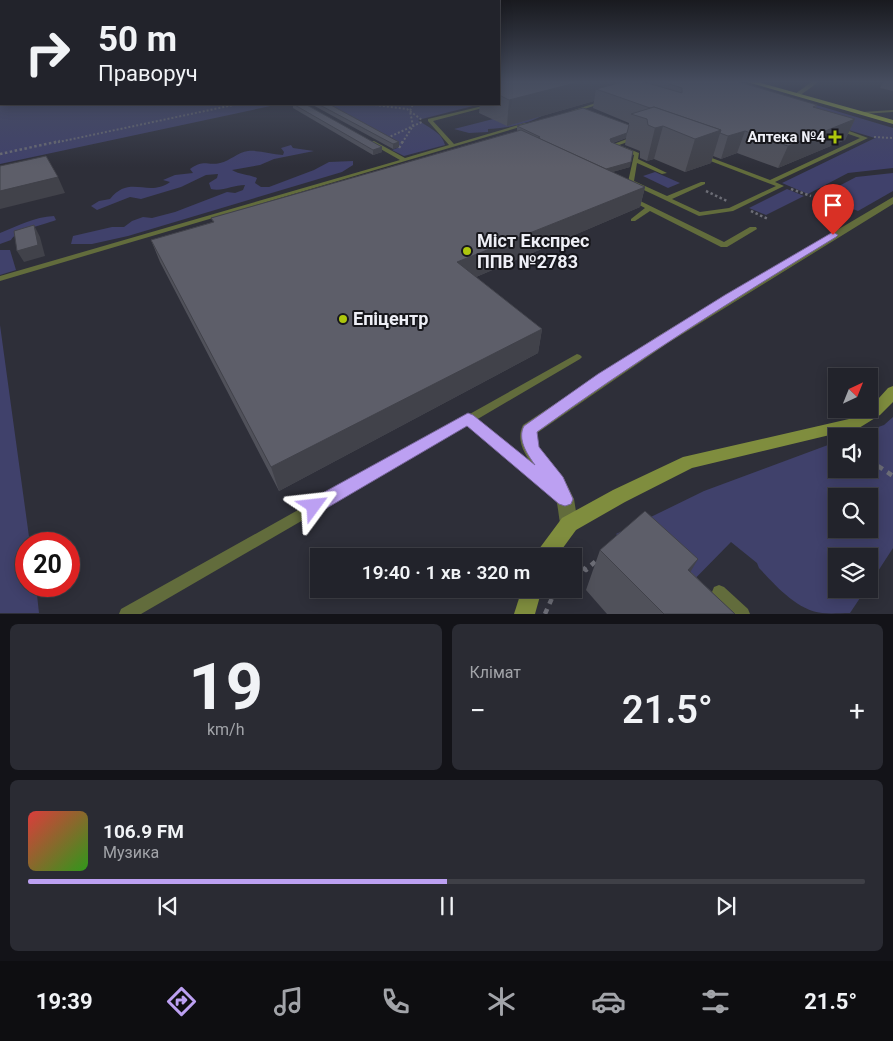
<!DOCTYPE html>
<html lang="uk">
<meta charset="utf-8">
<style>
:root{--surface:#22232b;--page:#2a2b33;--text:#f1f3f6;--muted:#a2a4a9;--line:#3f4047;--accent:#bca0f2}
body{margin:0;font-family:Roboto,sans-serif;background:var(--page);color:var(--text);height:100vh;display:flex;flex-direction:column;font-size:19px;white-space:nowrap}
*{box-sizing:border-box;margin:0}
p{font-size:16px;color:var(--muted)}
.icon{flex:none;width:28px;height:28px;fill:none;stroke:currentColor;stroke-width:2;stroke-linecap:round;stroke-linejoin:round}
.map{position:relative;height:614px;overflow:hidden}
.side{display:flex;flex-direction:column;gap:10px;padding:10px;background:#131318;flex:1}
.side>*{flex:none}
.guide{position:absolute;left:0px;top:0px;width:500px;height:105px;box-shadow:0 2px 12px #0003,0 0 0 1px var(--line);background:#22232b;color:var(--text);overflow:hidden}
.needle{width:32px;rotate:43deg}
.controls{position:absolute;left:828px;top:368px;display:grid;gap:10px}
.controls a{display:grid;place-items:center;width:50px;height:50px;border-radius:0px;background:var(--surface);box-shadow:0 2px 12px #0003,0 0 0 1px var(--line);font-size:25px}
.speed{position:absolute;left:15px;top:532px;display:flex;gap:10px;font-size:25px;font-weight:700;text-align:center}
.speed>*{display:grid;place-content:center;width:65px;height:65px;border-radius:50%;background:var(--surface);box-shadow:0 2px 12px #0003,0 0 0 1px var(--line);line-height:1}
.speed .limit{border:8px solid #d22;background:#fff;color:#111}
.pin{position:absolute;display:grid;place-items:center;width:42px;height:42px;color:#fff;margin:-51px -21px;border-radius:50% 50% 50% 0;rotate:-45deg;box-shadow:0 0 5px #0007}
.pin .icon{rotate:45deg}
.me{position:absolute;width:55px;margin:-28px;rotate:60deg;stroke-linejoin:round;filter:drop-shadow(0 0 4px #0008)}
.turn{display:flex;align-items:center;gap:18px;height:105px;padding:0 15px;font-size:22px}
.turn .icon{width:65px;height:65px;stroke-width:2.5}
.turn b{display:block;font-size:35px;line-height:42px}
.big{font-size:38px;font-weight:600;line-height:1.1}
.side .card{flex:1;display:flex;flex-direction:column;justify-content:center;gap:8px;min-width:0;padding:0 18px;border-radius:8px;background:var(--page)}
.side .dial{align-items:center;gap:0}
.dial b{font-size:65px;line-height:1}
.song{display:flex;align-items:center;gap:15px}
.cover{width:60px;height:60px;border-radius:8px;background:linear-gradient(135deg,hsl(0 70% 55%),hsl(110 70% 35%))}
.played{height:5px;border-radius:2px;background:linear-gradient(90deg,var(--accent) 50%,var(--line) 50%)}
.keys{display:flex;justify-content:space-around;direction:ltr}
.heat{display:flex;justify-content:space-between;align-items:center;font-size:28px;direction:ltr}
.side .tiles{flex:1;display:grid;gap:10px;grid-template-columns:1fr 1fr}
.card:last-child{grid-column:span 2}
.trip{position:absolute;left:310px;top:548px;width:272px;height:50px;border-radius:0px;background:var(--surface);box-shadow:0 2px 12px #0003,0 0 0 1px var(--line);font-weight:600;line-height:50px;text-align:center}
.tab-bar{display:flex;height:80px;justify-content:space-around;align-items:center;background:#0e0e11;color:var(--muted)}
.tab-bar .icon{width:35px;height:35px}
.tab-bar .current{color:var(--accent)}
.tab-bar b{font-size:22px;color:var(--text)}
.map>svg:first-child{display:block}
</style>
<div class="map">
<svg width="893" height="614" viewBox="0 0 893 614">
<rect width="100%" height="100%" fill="#2e2f39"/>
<!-- green -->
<g fill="#40416b" fill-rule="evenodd">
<path d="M0,81L1,104H280L0,164Z"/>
<path d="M324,104H481L418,120C427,127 442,132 445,145L404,156L392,150L400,147Z"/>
<path d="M813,104L893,128V168L848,173L808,194L782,183L875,138L789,112Z"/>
<path d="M546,113C534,123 503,129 488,129V132L469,133L454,129L501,117Z"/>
<path d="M291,145L293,148L314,151L274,159L260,165L232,170C240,175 248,174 257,178L255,183L261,187H269L314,170L329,162L353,161V165L342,172L128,236L92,244H71L73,236L112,227H124L132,221L143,217L152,218L175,212L227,192L235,193L243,190L245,185C233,185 222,192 211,189L209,183L217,178L218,174L206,175L181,187L141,199L130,197L97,210L91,206L99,201L110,199C130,174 148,198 170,182L163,180L175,175L193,173L190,169C205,159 206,166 220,163C230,161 238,152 248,151C260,150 271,154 283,155L284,152L281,148Z"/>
<path d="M655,172L680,183L668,188L643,176Z"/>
<path d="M893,173V191L858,211L820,196L856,177Z"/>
<path d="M787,189L804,196L766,215L749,208Z"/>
<path d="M54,216L56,220C44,225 17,229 11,240L0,244V233C18,226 34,217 54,216Z"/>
<path d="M0,250H10L16,270L0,275Z"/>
<path d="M0,325L30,544H26V586H36L39,613H0Z"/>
<path d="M893,417V548L869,585V556H836V589H866L850,613C841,613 831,614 822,613C797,610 776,586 759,568L757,563L731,542L679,595L616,534L704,491L836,442V469H869V436H853L884,425ZM836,496H869V529H836Z"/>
</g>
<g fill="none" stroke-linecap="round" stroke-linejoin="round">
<!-- path-far2 -->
<g stroke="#6c6d76" stroke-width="2" stroke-dasharray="2 2" stroke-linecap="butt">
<path d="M367,104L407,109L422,120"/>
<path d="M874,137L893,138"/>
<path d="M387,138L422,122"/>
<path d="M54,143L238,104"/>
<path d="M402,143L413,126L410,111L413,104"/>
</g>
<!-- path-far1 -->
<g stroke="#6c6d76" stroke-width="2.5" stroke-dasharray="2.5 2.5" stroke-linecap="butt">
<path d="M399,148L403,141"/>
<path d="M0,154L60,141"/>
<path d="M791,189L811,196"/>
<path d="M706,191L727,201"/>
<path d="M751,211L768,219"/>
</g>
<!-- path -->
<g stroke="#6c6d76" stroke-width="4.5" stroke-dasharray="5.5 5.5" stroke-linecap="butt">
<path d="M869,460L893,476"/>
<path d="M574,561L586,570L598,559"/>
<path d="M545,614L556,589"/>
</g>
<!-- lane -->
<g fill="#626c3c" fill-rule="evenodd">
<path d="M602,101L606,102L575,112L571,111Z"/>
<path d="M491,104H498L433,121L454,144L525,123L530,124L0,281V276L400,160L370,143V141H374L405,158L449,145L428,121V119Z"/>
<path d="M893,110V112L862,114L860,113L862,112Z"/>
<path d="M837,128H841L868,138L775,182L784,186L733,211L699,216L629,183L628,182L634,155L611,145L635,136H639V138L619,145L639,153L638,159L667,173L662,174L637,163L634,181L667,196L701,182H705V184L672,199L700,212L729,208L776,186L700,157V155H704L770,180L860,138L837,130Z"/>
<path d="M630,196L724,242L750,227H756L757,229L727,247H721L650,211L635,221H631V219L645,208L628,199V197Z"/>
<path d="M577,354L580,355L582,357L580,359L476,420L561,489L563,493L561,497L557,499L553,497L467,425L141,614H119L121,609Z"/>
<path d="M719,585L724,587L748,609L750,614H732L714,597L712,592L714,587Z"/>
</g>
<!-- street -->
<g fill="#626c3c" fill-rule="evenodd">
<path d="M813,81H820L799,96H795V94Z"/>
<path d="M893,197V204L668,343L537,433L539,447L563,477L574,499L578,524L576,530L569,533L562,530C558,519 559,507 555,496C546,475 510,451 523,425L658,336Z"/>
</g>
<!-- secondary -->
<g fill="#7f8d3e" fill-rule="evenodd">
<path d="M893,386V402L880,415L859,428L692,468L625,502L576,530L557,556H536L539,549L562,518L613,490L683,457L849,419L869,409L888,388Z"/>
<path d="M522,589H542L535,614H514Z"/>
</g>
<!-- primary -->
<path fill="#94a73c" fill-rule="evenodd" d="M744,81H754L893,120V124Z"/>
</g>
<!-- wall -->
<g fill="#50515a">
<path d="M499,81H736L817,105L816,108L855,119L845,140L778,168L737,153L721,159L713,156L711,163L685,172L654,159L647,161L640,158V151L625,145L626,138L613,143L630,167L612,172L645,187L640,207L476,277L542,329L538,353L279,491L160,262L151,240L213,222L211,218L517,131V126L629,125V123L593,108L594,101L507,126L479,113L480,104H499Z"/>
<path d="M884,81H893V91L880,88Z"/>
<path d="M293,104L382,147V152L373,155L293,108Z"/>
<path d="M311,104H329L399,147L393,149Z"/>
<path d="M600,550L691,572L735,614H607L586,590Z"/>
</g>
<!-- shaded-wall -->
<g fill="#41424a">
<path d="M583,81H630L596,89L594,101L507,126L509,100Z"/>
<path d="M855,119L845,140L778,168L788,146Z"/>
<path d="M663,126L654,159L647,161L655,128Z"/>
<path d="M721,130L711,163L685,172L695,139Z"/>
<path d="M745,131L737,153L721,159L728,136Z"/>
<path d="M627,133L626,138L609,144L610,139Z"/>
<path d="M399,142V147L393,149V144Z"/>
<path d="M382,147V152L373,155V150Z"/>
<path d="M631,162L630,167L595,177L596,172Z"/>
<path d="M58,177L65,193L0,209V191Z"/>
<path d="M645,187L640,207L457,285V262Z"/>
<path d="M34,225L40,237L45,256L24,262L17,251Z"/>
<path d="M542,329L538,353L279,491L271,467Z"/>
<path d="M698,559L674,600L688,570Z"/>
</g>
<!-- building -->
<g fill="#5d5e69" stroke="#41424a">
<path d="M508,81H583L509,100L499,95V83Z"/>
<path d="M626,81H641L682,93V88L660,81H736L817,105L813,107L855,119L788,146L745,131L728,136L720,133L721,130L654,107L650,108L596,89Z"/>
<path d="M293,104H305L382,147L373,150Z"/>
<path d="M318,104H329L399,142L393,144Z"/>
<path d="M654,107L721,130L695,139L663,126L655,128L648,125L647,119L631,114Z"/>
<path d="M583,108L629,125L627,133L610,139L611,142L633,151L631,162L606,169L538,138L540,137L517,126Z"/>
<path d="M521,130L645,187L457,262L542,329L271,467L151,240L214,222L211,218Z"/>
<path d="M46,156L58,177L0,191V166Z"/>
<path d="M34,225L38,245L17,251L14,231Z"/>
<path d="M645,511L698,559L688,570L735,614H664L600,550Z"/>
</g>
<!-- sky -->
<linearGradient id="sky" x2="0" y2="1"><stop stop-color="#191a1f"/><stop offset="0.49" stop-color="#464d5f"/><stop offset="1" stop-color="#464d5f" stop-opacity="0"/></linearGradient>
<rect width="893" height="167" fill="url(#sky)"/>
<!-- route -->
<path fill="#bca0f2" stroke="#7a689d" d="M833,232L838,235L836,237C734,299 634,362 537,432L539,447L563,477L573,499L571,504L565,506L559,504L467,426L320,512L314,514L308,512L306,506L308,501L468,413L473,415L535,465C527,454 517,439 524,426L598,374L725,295Z"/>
<!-- markers -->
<g fill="#adc60d" stroke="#17171c" stroke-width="2">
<path d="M832.5 129.5h5v5h5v5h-5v5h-5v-5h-5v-5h5z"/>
<circle cx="467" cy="251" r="5"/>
<circle cx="343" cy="319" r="5"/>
</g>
<g text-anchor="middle" stroke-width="4" stroke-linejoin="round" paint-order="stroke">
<!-- far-poi labels -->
<g font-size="15" font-weight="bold" fill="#eeeff6" stroke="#17171c" text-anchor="end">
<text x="825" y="142">Аптека №4</text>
</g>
<!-- poi labels -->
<g font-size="18" font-weight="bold" fill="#eeeff6" stroke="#17171c" text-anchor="start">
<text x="477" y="247">Міст Експрес<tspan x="477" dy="21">ППВ №2783</tspan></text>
<text x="353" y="325">Епіцентр</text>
</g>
</g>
</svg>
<div class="controls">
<a><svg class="needle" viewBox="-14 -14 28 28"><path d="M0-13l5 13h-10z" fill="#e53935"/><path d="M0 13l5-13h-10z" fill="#a2a4a9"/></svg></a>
<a><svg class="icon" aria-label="sound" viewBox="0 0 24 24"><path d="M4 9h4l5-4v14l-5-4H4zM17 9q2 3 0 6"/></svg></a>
<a><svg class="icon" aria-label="search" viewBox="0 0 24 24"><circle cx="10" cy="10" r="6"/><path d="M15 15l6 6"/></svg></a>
<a><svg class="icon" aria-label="layers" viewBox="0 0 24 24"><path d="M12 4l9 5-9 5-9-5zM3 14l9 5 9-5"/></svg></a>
</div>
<div class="speed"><div class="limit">20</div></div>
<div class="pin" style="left:833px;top:235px;background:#d93025"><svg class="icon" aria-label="arrive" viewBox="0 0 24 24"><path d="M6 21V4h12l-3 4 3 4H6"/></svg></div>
<svg class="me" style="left:314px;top:506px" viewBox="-20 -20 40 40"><path d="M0-17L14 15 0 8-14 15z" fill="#bca0f2" stroke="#fff" stroke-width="4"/></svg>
<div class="trip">19:40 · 1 хв · 320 m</div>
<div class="guide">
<div class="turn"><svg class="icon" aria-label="right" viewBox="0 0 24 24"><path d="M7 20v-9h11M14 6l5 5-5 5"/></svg><div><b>50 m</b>Праворуч</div></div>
</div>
</div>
<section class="side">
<div class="tiles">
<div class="card dial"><b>19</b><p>km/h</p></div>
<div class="card"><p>Клімат</p>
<div class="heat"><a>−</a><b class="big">21.5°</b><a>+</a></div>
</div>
<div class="card">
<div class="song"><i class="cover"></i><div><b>106.9 FM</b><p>Музика</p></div></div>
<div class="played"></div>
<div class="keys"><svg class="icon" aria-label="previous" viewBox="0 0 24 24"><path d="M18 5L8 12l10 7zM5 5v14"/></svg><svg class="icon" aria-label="pause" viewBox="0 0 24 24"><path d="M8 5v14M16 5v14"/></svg><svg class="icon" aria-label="next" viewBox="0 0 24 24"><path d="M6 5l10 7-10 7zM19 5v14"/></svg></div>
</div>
</div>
</section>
<nav class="tab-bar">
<b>19:39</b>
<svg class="icon current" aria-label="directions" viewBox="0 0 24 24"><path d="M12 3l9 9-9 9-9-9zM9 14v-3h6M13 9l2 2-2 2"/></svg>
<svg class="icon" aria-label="music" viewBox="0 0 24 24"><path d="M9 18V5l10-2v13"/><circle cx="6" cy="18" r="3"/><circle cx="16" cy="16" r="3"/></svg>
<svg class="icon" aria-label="phone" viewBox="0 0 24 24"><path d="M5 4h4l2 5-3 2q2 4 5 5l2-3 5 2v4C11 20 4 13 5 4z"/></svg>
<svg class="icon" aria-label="climate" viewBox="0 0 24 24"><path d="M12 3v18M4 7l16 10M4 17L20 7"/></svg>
<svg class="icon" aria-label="car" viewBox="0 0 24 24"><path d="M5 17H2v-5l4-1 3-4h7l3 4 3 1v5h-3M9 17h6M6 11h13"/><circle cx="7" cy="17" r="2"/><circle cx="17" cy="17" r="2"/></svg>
<svg class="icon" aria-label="filters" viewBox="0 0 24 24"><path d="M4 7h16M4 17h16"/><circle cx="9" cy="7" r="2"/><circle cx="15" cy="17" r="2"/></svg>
<b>21.5°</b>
</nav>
